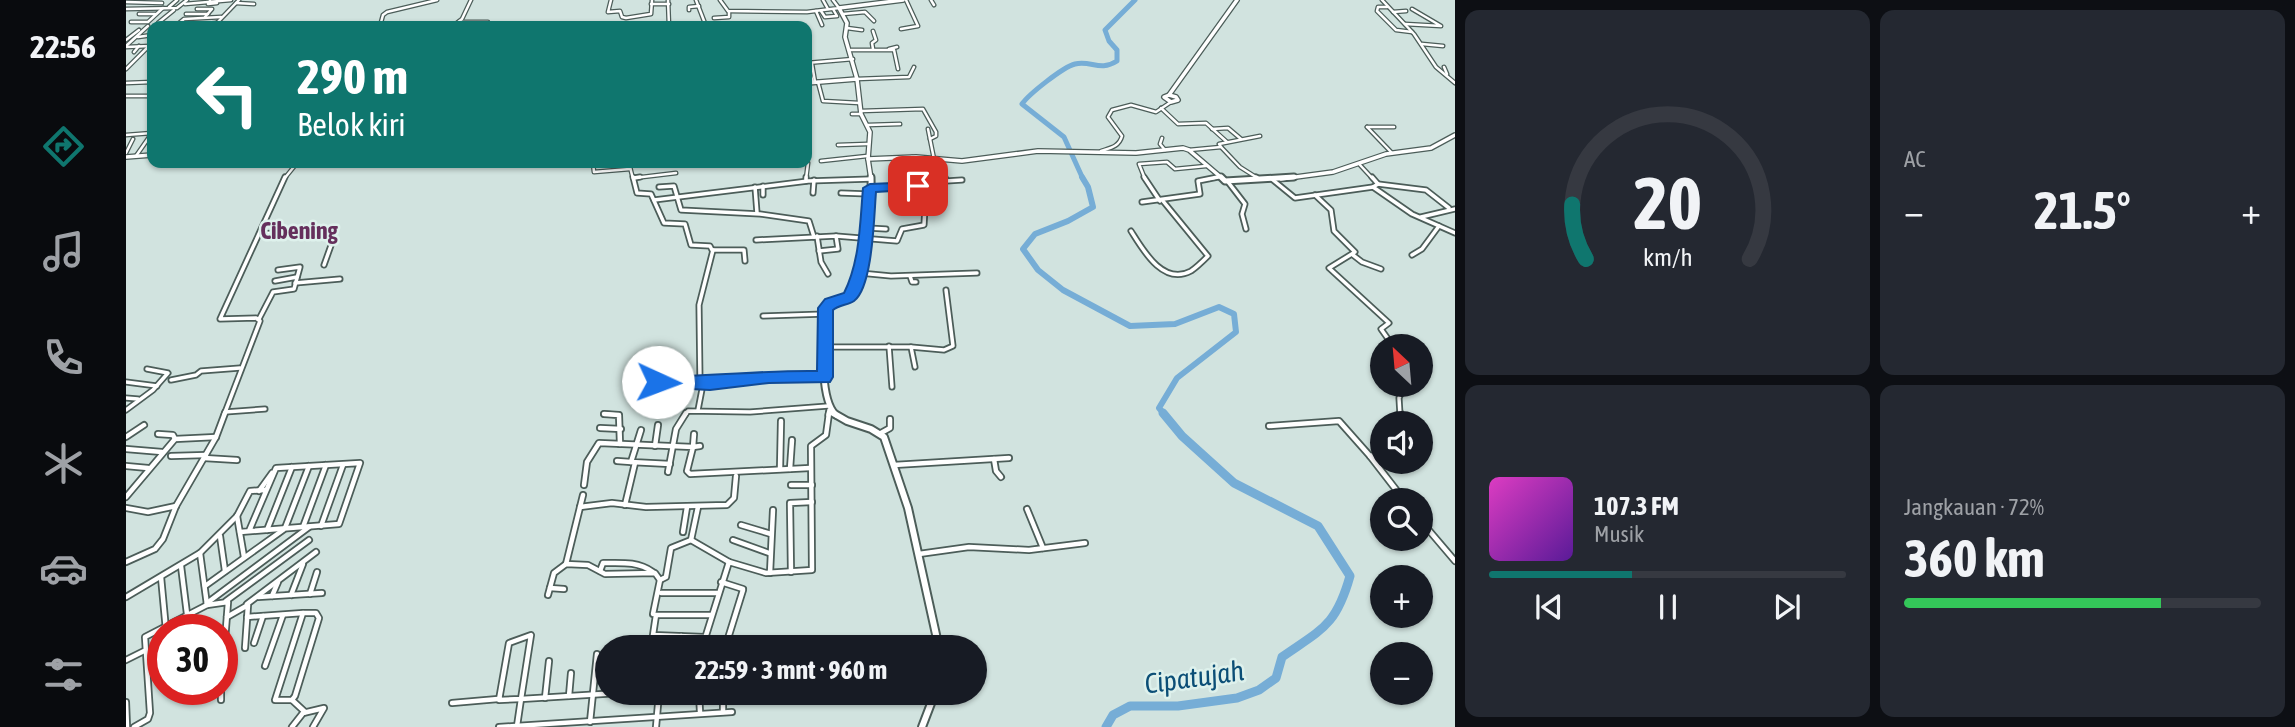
<!DOCTYPE html>
<html lang="id">
<meta charset="utf-8">
<style>
:root{--surface:#171b24;--page:#242831;--text:#f1f3f6;--muted:#9ea1a6;--line:#363941;--accent:#0f766e}
body{margin:0;font-family:"Asap Condensed",sans-serif;background:var(--page);color:var(--text);height:100vh;display:flex;flex-direction:column;font-size:26px;white-space:nowrap}
*{box-sizing:border-box;margin:0}
p{font-size:23px;color:var(--muted)}
.icon{flex:none;width:38px;height:38px;fill:none;stroke:currentColor;stroke-width:2;stroke-linecap:round;stroke-linejoin:round}
.map{position:relative;flex:1;overflow:hidden}
.side{display:flex;flex-direction:column;gap:10px;padding:10px;background:#0d0f14;width:840px}
.side>*{flex:none}
.hud{position:absolute;left:21px;top:21px;width:665px;height:147px;border-radius:14px;box-shadow:0 2px 5px #0004;background:#0f766e;color:#fff;overflow:hidden}
.needle{width:46px;rotate:334deg}
.tools{position:absolute;left:1244px;top:334px;display:grid;gap:14px}
.tools a{display:grid;place-items:center;width:63px;height:63px;border-radius:50%;background:var(--surface);box-shadow:0 2px 5px #0004;font-size:35px}
.speed{position:absolute;left:21px;top:614px;display:flex;gap:14px;font-size:35px;font-weight:700;text-align:center}
.speed>*{display:grid;place-content:center;width:91px;height:91px;border-radius:50%;background:var(--surface);box-shadow:0 2px 5px #0004;line-height:1}
.speed .limit{border:10px solid #d22;background:#fff;color:#111}
.pin{position:absolute;display:grid;place-items:center;width:60px;height:60px;color:#fff;margin:-30px;border-radius:14px;box-shadow:0 4px 10px #0006}
.me{position:absolute;width:77px;margin:-38px;rotate:92deg;stroke-linejoin:round;filter:drop-shadow(0 0 5px #0008)}
.turn{display:flex;align-items:center;gap:24px;height:147px;padding:0 35px;font-size:32px}
.turn .icon{width:91px;height:91px;stroke-width:2.5}
.turn b{display:block;font-size:49px;line-height:60px}
.big{font-size:52px;font-weight:700;line-height:1.1}
.side .widget{flex:1;display:flex;flex-direction:column;justify-content:center;gap:10px;min-width:0;padding:0 24px;border-radius:14px;background:var(--page)}
.side .dial{align-items:center;gap:0}
.dial svg{height:182px;overflow:visible;fill:none;stroke:var(--line);stroke-width:7;stroke-linecap:round;text-anchor:middle}
.dial text{fill:var(--text);stroke:none}
.song{display:flex;align-items:center;gap:21px}
.cover{width:84px;height:84px;border-radius:10px;background:linear-gradient(135deg,hsl(310 70% 55%),hsl(270 70% 35%))}
.played{height:7px;border-radius:4px;background:linear-gradient(90deg,var(--accent) 40%,var(--line) 40%)}
.keys{display:flex;justify-content:space-around;direction:ltr}
.heat{display:flex;justify-content:space-between;align-items:center;font-size:38px;direction:ltr}
.charge{height:10px;border-radius:5px;background:linear-gradient(90deg,#34c759 72%,var(--line) 0)}
.side .tiles{flex:1;display:grid;gap:10px;grid-template-columns:repeat(2,1fr)}
.trip{position:absolute;left:469px;top:635px;width:392px;height:70px;border-radius:35px;background:var(--surface);box-shadow:0 2px 5px #0004;font-weight:700;line-height:70px;text-align:center}
main{display:flex;flex:1;min-height:0}
.menu{display:flex;flex-direction:column;width:126px;justify-content:space-around;align-items:center;background:#090b0e;color:var(--muted)}
.menu .icon{width:49px;height:49px}
.menu .selected{color:var(--accent)}
.menu b{font-size:32px;color:var(--text)}
.map>svg:first-child{display:block}
</style>
<main>
<nav class="menu">
<b>22:56</b>
<svg class="icon selected" aria-label="directions" viewBox="0 0 24 24"><path d="M12 3l9 9-9 9-9-9zM9 14v-3h6M13 9l2 2-2 2"/></svg>
<svg class="icon" aria-label="music" viewBox="0 0 24 24"><path d="M9 18V5l10-2v13"/><circle cx="6" cy="18" r="3"/><circle cx="16" cy="16" r="3"/></svg>
<svg class="icon" aria-label="phone" viewBox="0 0 24 24"><path d="M5 4h4l2 5-3 2q2 4 5 5l2-3 5 2v4C11 20 4 13 5 4z"/></svg>
<svg class="icon" aria-label="climate" viewBox="0 0 24 24"><path d="M12 3v18M4 7l16 10M4 17L20 7"/></svg>
<svg class="icon" aria-label="car" viewBox="0 0 24 24"><path d="M5 17H2v-5l4-1 3-4h7l3 4 3 1v5h-3M9 17h6M6 11h13"/><circle cx="7" cy="17" r="2"/><circle cx="17" cy="17" r="2"/></svg>
<svg class="icon" aria-label="filters" viewBox="0 0 24 24"><path d="M4 7h16M4 17h16"/><circle cx="9" cy="7" r="2"/><circle cx="15" cy="17" r="2"/></svg>
</nav>
<div class="map">
<svg width="1329" height="727" viewBox="0 0 1329 727">
<rect width="100%" height="100%" fill="#d1e3df"/>
<g fill="none" stroke-linecap="round" stroke-linejoin="round">
<!-- river-far2 -->
<path stroke="#76add6" stroke-width="5" d="M957,179L938,137L896,104C903,94 937,67 949,64C965,60 974,72 991,61V50L983,41L979,30L1009,0"/>
<!-- river-far1 -->
<path stroke="#76add6" stroke-width="6" d="M956,177L962,187L967,207L942,221L909,234L897,249L912,270L937,290L1004,326L1049,324L1093,307L1108,314L1110,332L1051,378L1033,408L1039,415"/>
<!-- river -->
<path stroke="#76add6" stroke-width="9" d="M980,727L987,715L1004,706H1052L1111,698L1133,690L1150,678L1156,657C1196,629 1210,626 1224,576L1192,526L1108,483L1056,436L1037,413"/>
<defs>
<g id="street-far2">
<path d="M485,0L482,12L494,11L496,17L500,18L525,14L526,0"/>
<path d="M542,0L543,26"/>
<path d="M570,0L580,26"/>
<path d="M594,0L602,11L681,12L713,8L707,0"/>
<path d="M697,0L702,9"/>
<path d="M805,0L808,5"/>
<path d="M1256,0L1288,34L1310,67L1329,83"/>
<path d="M84,1L82,4L91,3"/>
<path d="M0,2L36,3"/>
<path d="M110,3L128,4"/>
<path d="M59,4L105,0"/>
<path d="M525,4H543"/>
<path d="M43,7L51,0"/>
<path d="M1261,7H1252L1251,11L1270,30L1286,32"/>
<path d="M0,9L51,8L61,0"/>
<path d="M71,9H86L79,17"/>
<path d="M563,10V7L573,6"/>
<path d="M690,11L696,25"/>
<path d="M695,11L699,17L711,16L707,9"/>
<path d="M1267,12L1280,11"/>
<path d="M13,14H29"/>
<path d="M60,14H82"/>
<path d="M717,14L739,12L748,21"/>
<path d="M588,18L603,17V12"/>
<path d="M5,22H22L37,8"/>
<path d="M333,22H362L363,26"/>
<path d="M32,23L48,10"/>
<path d="M1279,24L1315,26L1286,9"/>
<path d="M51,25L58,19L95,17"/>
<path d="M59,26L91,23"/>
<path d="M88,26L113,0"/>
<path d="M254,26L257,15L261,12L311,0"/>
<path d="M327,26L336,19L345,0"/>
<path d="M721,28L736,30"/>
<path d="M775,29L792,26L780,0"/>
<path d="M747,31L750,40L746,43L747,49"/>
<path d="M12,37L26,35"/>
<path d="M0,40L13,30"/>
<path d="M1296,44L1317,46"/>
<path d="M0,46L22,26"/>
<path d="M0,47L24,46"/>
<path d="M763,49L771,47"/>
<path d="M725,50H768L772,69"/>
<path d="M8,52L13,46"/>
<path d="M681,63L727,59"/>
<path d="M686,64L689,82"/>
<path d="M681,66L687,82"/>
<path d="M1318,67L1321,74"/>
<path d="M0,69L26,43"/>
<path d="M731,79L783,77L788,67"/>
<path d="M692,82L697,101L733,103"/>
<path d="M0,83L26,82"/>
<path d="M0,96H26"/>
<path d="M1035,108L1052,124L1080,123L1101,142"/>
<path d="M735,111L797,109L810,132V136L804,139"/>
<path d="M726,114H735"/>
<path d="M742,125L774,124"/>
<path d="M1241,127L1266,153"/>
<path d="M1241,127H1268"/>
<path d="M802,129L808,159"/>
<path d="M1086,129L1102,128L1115,139"/>
<path d="M0,135L26,133"/>
<path d="M1036,138L1034,144L1039,150"/>
<path d="M712,145L741,144"/>
<path d="M1095,147L1114,167L1133,179"/>
<path d="M1063,150L1095,147L1093,144L1134,136"/>
<path d="M975,151C984,148 993,147 996,136L982,117L986,110L1005,105L1030,112L1045,102"/>
<path d="M0,153L7,139"/>
<path d="M10,156L26,133"/>
<path d="M786,157L796,179"/>
<path d="M812,160L819,179"/>
<path d="M695,161L741,156"/>
<path d="M467,163L468,172L504,169"/>
<path d="M503,163L507,179"/>
<path d="M1234,165L1247,179"/>
<path d="M508,178L550,173"/>
<path d="M158,179L171,163"/>
<path d="M680,179L682,163"/>
<path d="M1019,179L1013,164L1041,162L1049,169L1080,166"/>
<path d="M1083,179L1093,177"/>
</g>
<g id="street-far1">
<path d="M507,177L511,193L525,194L538,223L559,224L565,245L584,246L586,250H618L619,261"/>
<path d="M819,177L820,181L836,180"/>
<path d="M1018,177L1034,201"/>
<path d="M1130,177L1133,179"/>
<path d="M1246,177L1252,184L1247,187L1286,214L1329,233"/>
<path d="M508,178L514,177"/>
<path d="M1147,180L1169,198L1247,187"/>
<path d="M680,181V177"/>
<path d="M1102,182L1119,204L1116,214L1120,229"/>
<path d="M1252,184L1300,190L1323,208"/>
<path d="M637,186V195"/>
<path d="M533,187L548,186L555,210L634,214L683,221L688,237"/>
<path d="M629,187L631,213"/>
<path d="M746,188L792,186L795,192"/>
<path d="M687,193L688,180"/>
<path d="M715,193L743,194"/>
<path d="M1189,195L1205,210L1208,231L1229,252L1203,268L1263,323L1255,329L1267,346"/>
<path d="M528,200L682,181L745,179"/>
<path d="M1016,202L1074,194L1072,181L1092,177"/>
<path d="M1295,217L1329,209"/>
<path d="M742,228L760,229"/>
<path d="M1005,231C1017,250 1037,286 1065,271C1071,267 1077,261 1082,256L1037,201"/>
<path d="M134,234L201,229L203,235L208,237L198,265"/>
<path d="M691,236L695,262L702,274"/>
<path d="M630,240L710,236L771,241L776,229L798,225L799,207L789,194L803,188L795,177"/>
<path d="M693,251L712,249L710,236"/>
<path d="M1227,255L1236,262L1255,269"/>
<path d="M1286,255L1296,249L1313,226"/>
<path d="M734,273L765,276L851,273"/>
<path d="M784,276L786,282H790"/>
<path d="M149,281L171,277"/>
<path d="M169,283L214,279"/>
<path d="M637,316L699,314"/>
<path d="M133,319L147,292L168,289L174,267L152,270"/>
<path d="M763,346L766,387"/>
<path d="M698,347H785L789,367"/>
<path d="M785,347L818,350L827,346L820,290"/>
<path d="M45,380L70,375L75,371L114,368"/>
<path d="M0,382L31,386"/>
<path d="M532,382C588,383 643,377 699,378"/>
<path d="M574,383L573,305L587,250"/>
<path d="M0,398L12,399"/>
<path d="M0,410L27,390L42,373L21,369"/>
<path d="M572,410L577,384"/>
<path d="M99,412L139,409"/>
<path d="M478,414L493,415"/>
<path d="M98,415L134,321L130,318L94,319L159,177"/>
<path d="M559,415L562,411L624,412L702,406"/>
<path d="M702,415L703,410"/>
<path d="M1274,415L1273,398L1279,385"/>
</g>
<g id="street">
<path d="M1274,413V424"/>
<path d="M478,414L493,415L494,444"/>
<path d="M1143,426L1213,421L1244,456"/>
<path d="M474,428L495,429"/>
<path d="M515,430L505,462L544,464"/>
<path d="M755,433L764,428V419"/>
<path d="M32,434L47,435L49,439"/>
<path d="M568,434L567,447L574,446"/>
<path d="M0,437L18,425"/>
<path d="M529,446L532,425"/>
<path d="M0,449L36,452"/>
<path d="M1256,454L1244,456L1278,500"/>
<path d="M45,456L80,455"/>
<path d="M78,458L111,460"/>
<path d="M868,459L870,471L875,477"/>
<path d="M491,461L505,462"/>
<path d="M768,465L883,458"/>
<path d="M0,466L22,468"/>
<path d="M654,469L655,421"/>
<path d="M664,469L666,440"/>
<path d="M542,472L550,429L560,413"/>
<path d="M458,485L461,462L473,443L567,447L561,471L564,474L684,468"/>
<path d="M665,485H686"/>
<path d="M133,491L146,473"/>
<path d="M0,497L49,439L90,437"/>
<path d="M499,505L509,463"/>
<path d="M454,507L486,503L520,507L601,505L608,498L610,476"/>
<path d="M0,508L22,512L50,506"/>
<path d="M901,509L917,548"/>
<path d="M111,516L118,557"/>
<path d="M1295,521L1329,561"/>
<path d="M615,525L645,534"/>
<path d="M195,526L217,465"/>
<path d="M177,527L200,465"/>
<path d="M159,528L183,466"/>
<path d="M141,530L166,467"/>
<path d="M114,532L213,524L234,463L150,468L123,531"/>
<path d="M557,532L561,507"/>
<path d="M94,536L99,571"/>
<path d="M565,540L603,562"/>
<path d="M607,540L643,553"/>
<path d="M74,553L111,516L124,491L139,490"/>
<path d="M793,554L843,547L903,550L959,543"/>
<path d="M0,562L29,549L37,539L50,506L90,437L99,413"/>
<path d="M440,564L457,495"/>
<path d="M55,566L63,630"/>
<path d="M474,571L477,563C495,563 511,561 527,572"/>
<path d="M665,572L664,503L686,502"/>
<path d="M644,573L647,510"/>
<path d="M35,577L40,630"/>
<path d="M534,580L540,577L545,548L565,540L572,507"/>
<path d="M595,582L617,589"/>
<path d="M79,586L157,530"/>
<path d="M424,588L438,589"/>
<path d="M535,593H591"/>
<path d="M184,594L191,572"/>
<path d="M165,595L177,564"/>
<path d="M422,595L428,573L440,564L462,565L479,574L529,573L534,580L527,614"/>
<path d="M146,596L152,582"/>
<path d="M0,597L74,553L81,605L19,637L24,713L22,719L8,727"/>
<path d="M132,597L196,593"/>
<path d="M100,601L183,540"/>
<path d="M81,603L183,527"/>
<path d="M121,604L190,552"/>
<path d="M81,605L102,602L96,679"/>
<path d="M177,613H190L193,618L169,696L166,700H149Z"/>
<path d="M101,617L122,605L119,648"/>
<path d="M121,617L177,613"/>
<path d="M405,635L395,699L373,700L383,643Z"/>
<path d="M578,637L527,635L530,615H585"/>
<path d="M578,641L600,645"/>
<path d="M128,643L137,616"/>
<path d="M551,648L555,636"/>
<path d="M576,648L603,562L640,573L686,570L685,446L700,435L703,413"/>
<path d="M599,648L617,590"/>
<path d="M0,660L18,651"/>
<path d="M139,666L157,615"/>
<path d="M95,690V700"/>
<path d="M573,693L574,712"/>
<path d="M597,693V712"/>
<path d="M443,696L445,673"/>
<path d="M684,696L687,693"/>
<path d="M419,698L423,661"/>
<path d="M395,699L493,693"/>
<path d="M166,700L179,712"/>
<path d="M0,702L1,727"/>
<path d="M326,703L372,699"/>
<path d="M464,722L471,654"/>
<path d="M391,726L395,699"/>
<path d="M166,727L177,713L198,708L187,727"/>
<path d="M373,727L606,712"/>
<path d="M530,727L533,693"/>
</g>
<g id="secondary-far2">
<path d="M731,79L719,37L721,23L713,8L777,0"/>
<path d="M681,83L731,79L735,114L744,132L742,159L790,157L836,161L912,151L1010,153L1057,148L1063,150L1097,179"/>
<path d="M1043,95L1050,97L1052,100L1045,102L1038,97Z"/>
<path d="M1043,95L1111,0"/>
<path d="M0,157L26,155"/>
<path d="M742,159L745,179"/>
<path d="M1155,179L1207,172L1260,154L1305,148L1329,135"/>
</g>
<g id="secondary-far1">
<path d="M1095,177L1099,181L1168,177"/>
<path d="M710,415C692,398 698,335 699,310L703,303L725,295C740,259 746,216 745,177"/>
</g>
<g id="secondary">
<path d="M707,413L721,421L745,429L758,437L782,508L813,648"/>
<path d="M796,727L809,693"/>
</g>
</defs>
<!-- street-far2 casing -->
<use href="#street-far2" stroke="#4c5d59" stroke-width="5"/>
<!-- street-far1 casing -->
<use href="#street-far1" stroke="#4c5d59" stroke-width="7"/>
<!-- street casing -->
<use href="#street" stroke="#4c5d59" stroke-width="8"/>
<!-- secondary-far2 casing -->
<use href="#secondary-far2" stroke="#4c5d59" stroke-width="6"/>
<!-- secondary-far1 casing -->
<use href="#secondary-far1" stroke="#4c5d59" stroke-width="9"/>
<!-- secondary casing -->
<use href="#secondary" stroke="#4c5d59" stroke-width="10"/>
<!-- street-far2 -->
<use href="#street-far2" stroke="#fff" stroke-width="2.5"/>
<!-- street-far1 -->
<use href="#street-far1" stroke="#fff" stroke-width="3.5"/>
<!-- street -->
<use href="#street" stroke="#fff" stroke-width="4.5"/>
<!-- secondary-far2 -->
<use href="#secondary-far2" stroke="#fff" stroke-width="3.5"/>
<!-- secondary-far1 -->
<use href="#secondary-far1" stroke="#fff" stroke-width="5"/>
<!-- secondary -->
<use href="#secondary" stroke="#fff" stroke-width="6"/>
</g>
<!-- route -->
<path fill="#1a73e8" stroke="#114b97" stroke-width="2" d="M792,182L797,183V189L750,192C748,215 747,287 728,301C722,305 713,305 707,310V377L704,382L643,383L584,390L526,387L524,382L526,378L532,376C585,377 637,370 691,371L692,308L699,299L718,293C734,261 734,223 737,188L744,184Z"/>
<g text-anchor="middle" stroke-width="5" stroke-linejoin="round" paint-order="stroke">
<!-- quarter labels -->
<g font-size="24" font-weight="bold" fill="#652f5c" stroke="#def1ec">
<text x="173" y="239">Cibening</text>
</g>
<!-- near-water labels -->
<g font-size="28" font-style="italic" fill="#0b4e76" stroke="#def1ec">
<text transform="translate(1068 677) rotate(-8)" y="10">Cipatujah</text>
</g>
</g>
</svg>
<div class="tools">
<a><svg class="needle" viewBox="-14 -14 28 28"><path d="M0-13l5 13h-10z" fill="#e53935"/><path d="M0 13l5-13h-10z" fill="#9ea1a6"/></svg></a>
<a><svg class="icon" aria-label="sound" viewBox="0 0 24 24"><path d="M4 9h4l5-4v14l-5-4H4zM17 9q2 3 0 6"/></svg></a>
<a><svg class="icon" aria-label="search" viewBox="0 0 24 24"><circle cx="10" cy="10" r="6"/><path d="M15 15l6 6"/></svg></a>
<a>+</a>
<a>−</a>
</div>
<div class="speed"><div class="limit">30</div></div>
<div class="pin" style="left:792px;top:186px;background:#d93025"><svg class="icon" aria-label="arrive" viewBox="0 0 24 24"><path d="M6 21V4h12l-3 4 3 4H6"/></svg></div>
<svg class="me" style="left:532px;top:382px" viewBox="-20 -20 40 40"><circle r="19" fill="#fff"/><path d="M0-13L10 11 0 6-10 11z" fill="#1a73e8"/></svg>
<div class="trip">22:59 · 3 mnt · 960 m</div>
<div class="hud">
<div class="turn"><svg class="icon" aria-label="left" viewBox="0 0 24 24"><path d="M17 20v-9H6M10 6l-5 5 5 5"/></svg><div><b>290 m</b>Belok kiri</div></div>
</div>
</div>
<section class="side">
<div class="tiles">
<div class="widget dial"><svg viewBox="0 0 100 80">
<path d="M14 69A42 42 0 1 1 86 69"/>
<path d="M14 69A42 42 0 0 1 8 45" stroke="#0f766e"/>
<text x="50" y="56" font-size="32" font-weight="700">20</text>
<text x="50" y="72" font-size="11">km/h</text>
</svg></div>
<div class="widget"><p>AC</p>
<div class="heat"><a>−</a><b class="big">21.5°</b><a>+</a></div>
</div>
<div class="widget">
<div class="song"><i class="cover"></i><div><b>107.3 FM</b><p>Musik</p></div></div>
<div class="played"></div>
<div class="keys"><svg class="icon" aria-label="previous" viewBox="0 0 24 24"><path d="M18 5L8 12l10 7zM5 5v14"/></svg><svg class="icon" aria-label="pause" viewBox="0 0 24 24"><path d="M8 5v14M16 5v14"/></svg><svg class="icon" aria-label="next" viewBox="0 0 24 24"><path d="M6 5l10 7-10 7zM19 5v14"/></svg></div>
</div>
<div class="widget"><p>Jangkauan · 72%</p><b class="big">360 km</b><div class="charge"></div></div>
</div>
</section>
</main>
